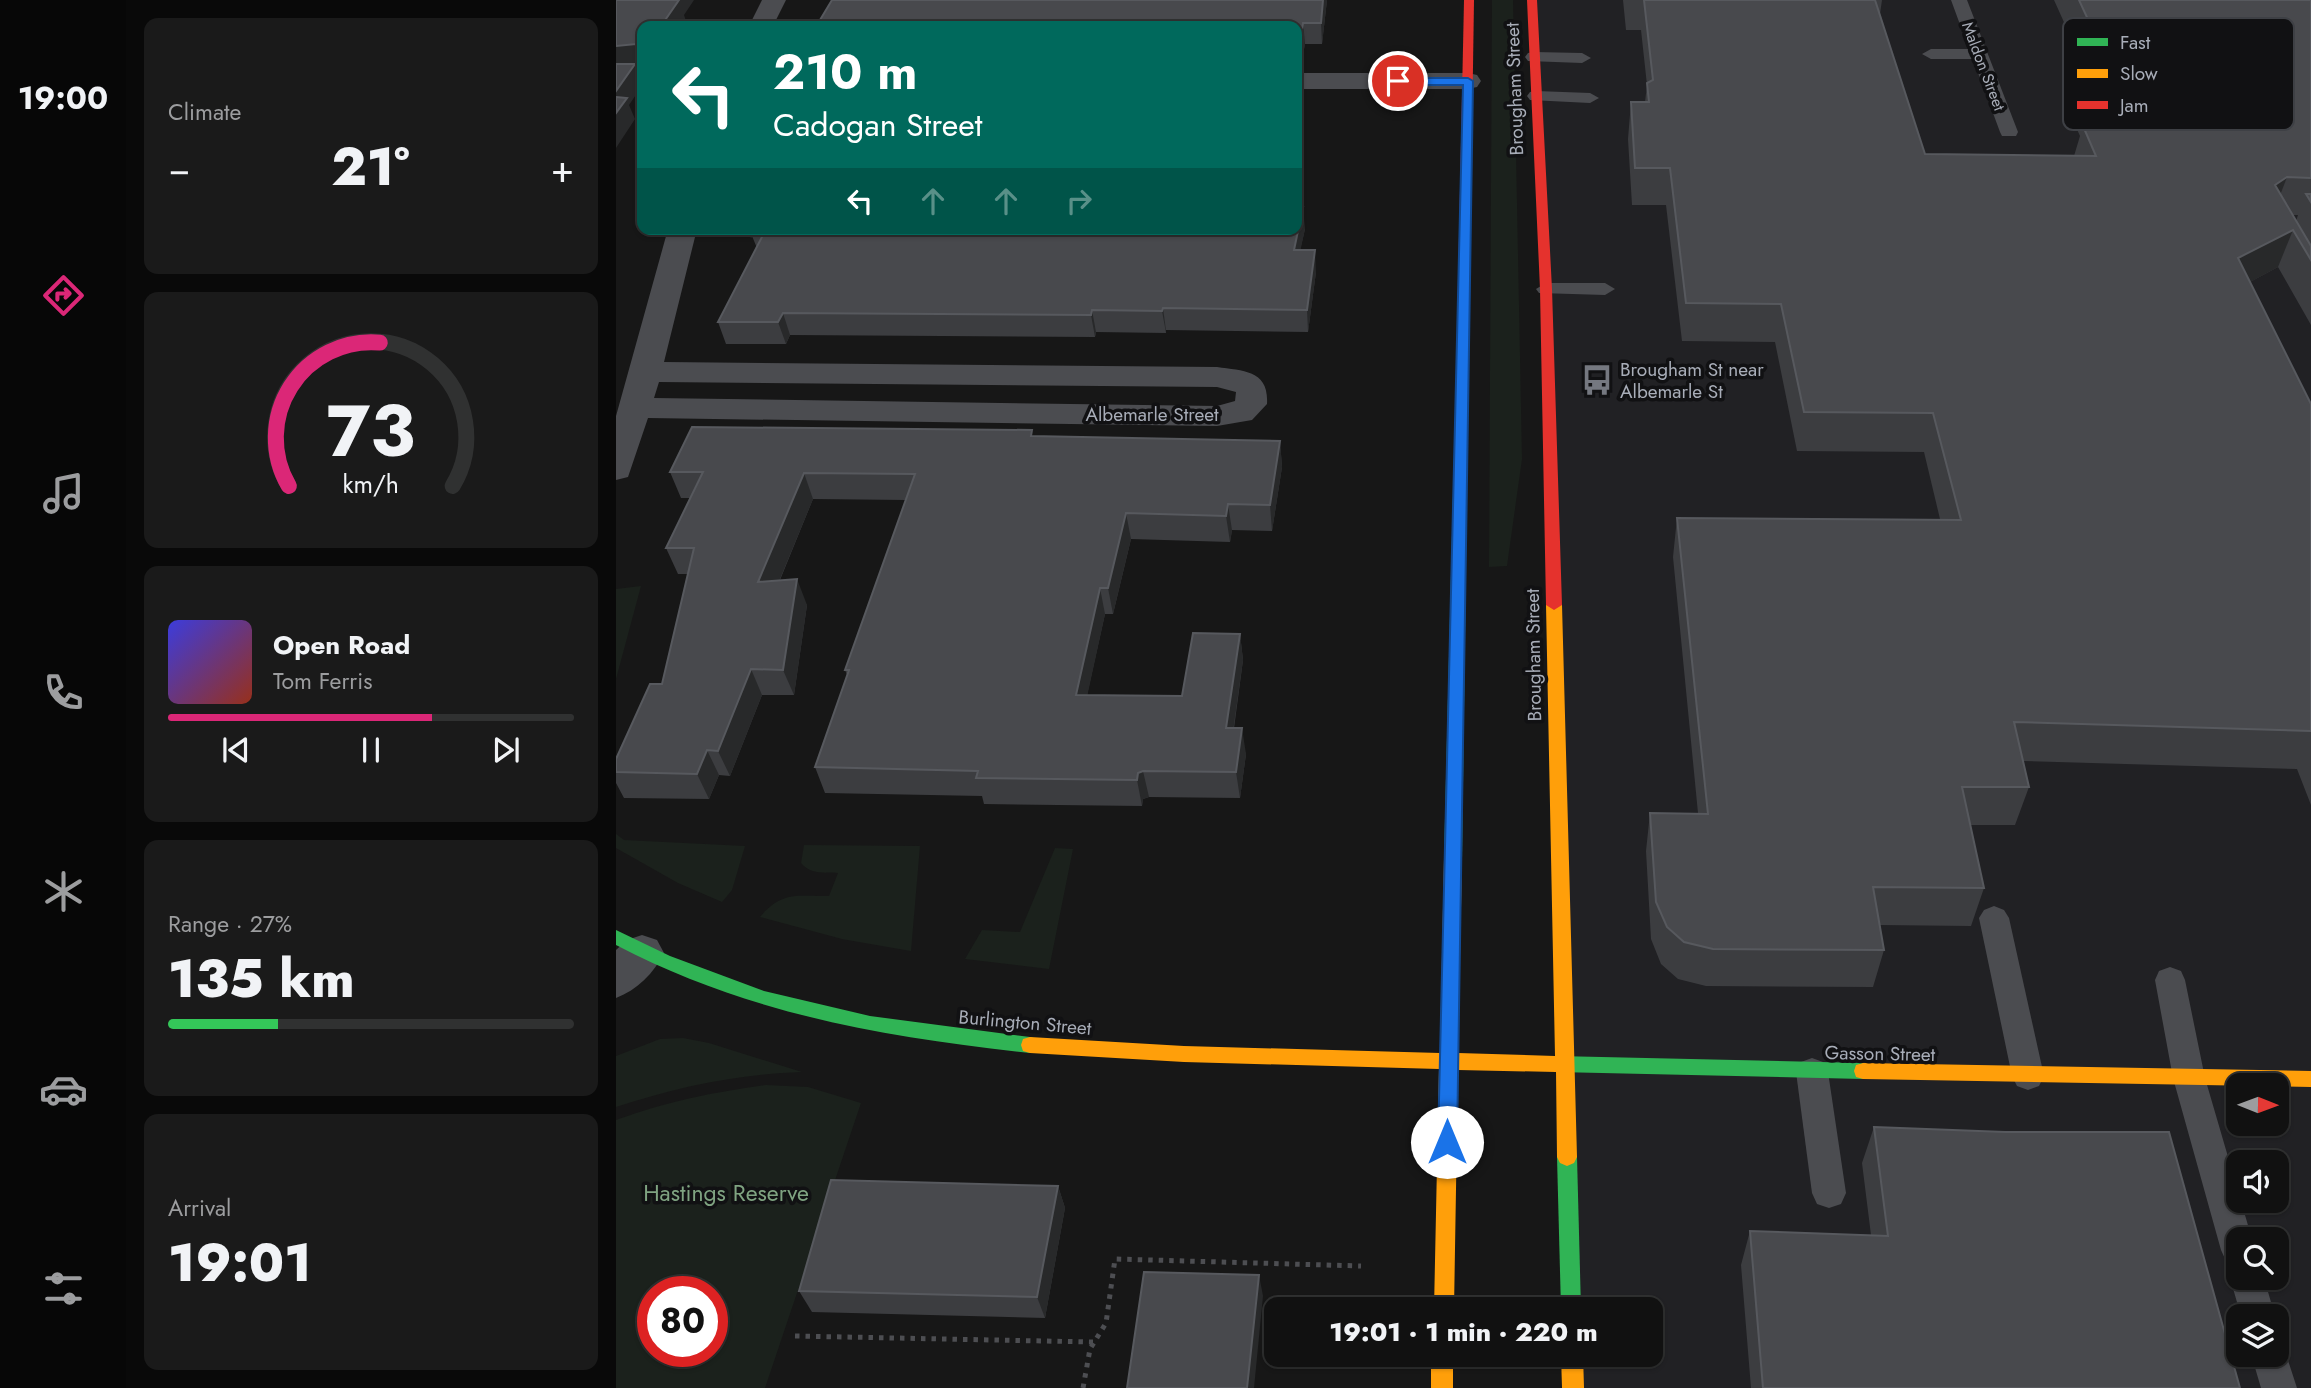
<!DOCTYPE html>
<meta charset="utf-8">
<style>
:root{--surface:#111;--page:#1a1a1a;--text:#f1f3f6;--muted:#9c9d9f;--line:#303131;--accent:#db2777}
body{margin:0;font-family:Jost,sans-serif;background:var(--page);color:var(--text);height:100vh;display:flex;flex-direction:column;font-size:26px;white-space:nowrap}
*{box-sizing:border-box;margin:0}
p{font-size:23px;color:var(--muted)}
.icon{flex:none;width:38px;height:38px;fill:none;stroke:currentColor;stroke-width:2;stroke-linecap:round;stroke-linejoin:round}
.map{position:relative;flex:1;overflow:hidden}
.details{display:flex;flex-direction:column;gap:18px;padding:18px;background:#090909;width:490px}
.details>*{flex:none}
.hud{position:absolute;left:21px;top:21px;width:665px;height:214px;border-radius:14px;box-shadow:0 2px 5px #0004,0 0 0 2px var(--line);background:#00695c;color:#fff;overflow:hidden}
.needle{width:46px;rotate:91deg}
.tools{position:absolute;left:1610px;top:1073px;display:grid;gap:14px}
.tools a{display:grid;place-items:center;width:63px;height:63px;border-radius:14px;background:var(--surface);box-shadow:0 2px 5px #0004,0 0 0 2px var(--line);font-size:35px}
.speed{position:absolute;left:21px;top:1276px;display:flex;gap:14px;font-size:35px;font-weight:700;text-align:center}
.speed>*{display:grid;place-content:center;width:91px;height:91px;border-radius:50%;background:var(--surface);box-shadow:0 2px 5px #0004,0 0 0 2px var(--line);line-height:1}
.speed .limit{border:10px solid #d22;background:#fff;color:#111}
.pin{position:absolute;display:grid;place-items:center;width:60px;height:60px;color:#fff;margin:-30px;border:4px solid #fff;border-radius:50%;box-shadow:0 2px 7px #0007}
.me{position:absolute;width:77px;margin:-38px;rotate:0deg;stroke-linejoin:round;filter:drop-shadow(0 0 5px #0008)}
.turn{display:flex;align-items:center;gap:24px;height:147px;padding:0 21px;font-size:32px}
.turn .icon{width:91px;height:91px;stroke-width:2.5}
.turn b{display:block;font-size:49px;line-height:60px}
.lanes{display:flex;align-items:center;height:66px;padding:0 21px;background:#0003;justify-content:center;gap:35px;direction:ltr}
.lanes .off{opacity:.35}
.big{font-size:52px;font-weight:800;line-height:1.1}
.details .tile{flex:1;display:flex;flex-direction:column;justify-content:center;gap:10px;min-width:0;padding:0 24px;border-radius:14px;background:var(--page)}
.details .dial{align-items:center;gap:0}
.dial svg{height:182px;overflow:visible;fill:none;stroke:var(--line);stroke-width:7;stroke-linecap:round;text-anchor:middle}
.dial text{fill:var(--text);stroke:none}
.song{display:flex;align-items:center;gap:21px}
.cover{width:84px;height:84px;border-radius:10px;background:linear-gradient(135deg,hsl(240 70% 55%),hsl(10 70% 35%))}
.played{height:7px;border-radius:4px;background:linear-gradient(90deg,var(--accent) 65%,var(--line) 65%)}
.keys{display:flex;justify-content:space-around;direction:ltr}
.heat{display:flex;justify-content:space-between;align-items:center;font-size:38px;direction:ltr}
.charge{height:10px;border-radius:5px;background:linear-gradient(90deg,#34c759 27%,var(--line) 0)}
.trip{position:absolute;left:648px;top:1297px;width:399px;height:70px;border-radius:14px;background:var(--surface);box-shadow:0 2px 5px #0004,0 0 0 2px var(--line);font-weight:800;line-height:70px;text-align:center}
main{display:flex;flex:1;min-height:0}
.tabs{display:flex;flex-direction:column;width:126px;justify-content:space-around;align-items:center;background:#070707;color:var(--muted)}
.tabs .icon{width:49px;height:49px}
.tabs .current{color:var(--accent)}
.tabs b{font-size:32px;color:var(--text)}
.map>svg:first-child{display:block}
</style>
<main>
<nav class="tabs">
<b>19:00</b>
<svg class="icon current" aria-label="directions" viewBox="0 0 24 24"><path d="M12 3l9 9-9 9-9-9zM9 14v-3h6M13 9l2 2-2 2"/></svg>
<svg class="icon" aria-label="music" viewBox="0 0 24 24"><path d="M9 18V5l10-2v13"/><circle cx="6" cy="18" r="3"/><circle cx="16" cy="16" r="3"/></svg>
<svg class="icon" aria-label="phone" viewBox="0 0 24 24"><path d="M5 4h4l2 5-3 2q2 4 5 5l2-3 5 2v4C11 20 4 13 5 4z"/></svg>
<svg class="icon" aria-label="climate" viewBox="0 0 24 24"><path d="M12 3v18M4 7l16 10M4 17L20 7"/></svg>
<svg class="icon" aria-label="car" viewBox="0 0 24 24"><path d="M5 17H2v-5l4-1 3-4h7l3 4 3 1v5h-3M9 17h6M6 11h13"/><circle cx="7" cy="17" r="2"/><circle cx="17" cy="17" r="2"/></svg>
<svg class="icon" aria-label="filters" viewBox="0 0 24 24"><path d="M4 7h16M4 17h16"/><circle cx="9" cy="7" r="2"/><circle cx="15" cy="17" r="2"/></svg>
</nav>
<section class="details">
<div class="tile"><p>Climate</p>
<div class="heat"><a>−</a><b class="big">21°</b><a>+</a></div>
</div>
<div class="tile dial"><svg viewBox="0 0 100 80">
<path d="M14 69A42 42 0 1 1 86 69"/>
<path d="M14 69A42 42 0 0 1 54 6" stroke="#db2777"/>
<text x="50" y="56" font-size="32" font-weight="700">73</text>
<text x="50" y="72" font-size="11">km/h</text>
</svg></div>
<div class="tile">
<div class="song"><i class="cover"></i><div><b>Open Road</b><p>Tom Ferris</p></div></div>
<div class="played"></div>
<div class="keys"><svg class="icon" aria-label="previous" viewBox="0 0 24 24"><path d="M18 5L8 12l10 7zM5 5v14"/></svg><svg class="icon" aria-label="pause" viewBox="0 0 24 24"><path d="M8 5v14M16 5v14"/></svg><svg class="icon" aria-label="next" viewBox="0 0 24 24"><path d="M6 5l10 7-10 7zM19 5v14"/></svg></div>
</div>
<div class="tile"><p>Range · 27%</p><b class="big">135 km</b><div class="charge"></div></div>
<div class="tile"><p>Arrival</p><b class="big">19:01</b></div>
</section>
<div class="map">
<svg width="1695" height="1388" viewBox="0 0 1695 1388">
<rect width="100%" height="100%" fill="#171717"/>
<!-- built -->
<path fill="#212124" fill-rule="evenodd" d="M916,0H1695V1388H957L956,1355L1034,1354V1309H955ZM1622,1085H1661V1124H1622ZM1622,1162H1661V1200H1622ZM1622,1239H1661V1278H1622ZM1622,1316H1661V1354H1622Z"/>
<!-- green -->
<g fill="#1b211c" fill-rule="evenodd">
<path d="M876,0H897L906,459L891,566L873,567Z"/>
<path d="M25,586L0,679V680V589Z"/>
<path d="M0,834L8,840L129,846L116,890L106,902L62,883L0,848Z"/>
<path d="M188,845L304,846L295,951L226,939L144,917C167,890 182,897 213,896L222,873C209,872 195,875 185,863Z"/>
<path d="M439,848L457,849L433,969L349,959L366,930L404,932Z"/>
<path d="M67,1038L93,1043L186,1072C121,1074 61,1087 0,1107V1056L44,1039Z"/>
<path d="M150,1085L192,1087L245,1103L149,1388H0V1120C49,1102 98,1092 150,1085ZM37,1292H96V1351H37Z"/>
</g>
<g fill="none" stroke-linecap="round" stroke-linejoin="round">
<!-- path -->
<g stroke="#4d4e52" stroke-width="5" stroke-dasharray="4.5 6" stroke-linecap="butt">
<path d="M179,1336L477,1342"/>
<path d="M467,1388L474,1349L490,1323L499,1259L745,1266"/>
</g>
<!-- lane -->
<g fill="#4b4c50" fill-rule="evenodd">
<path d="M1335,0H1351L1402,132L1400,136H1386L1384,132L1357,59H1315L1306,54L1315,49H1353Z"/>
<path d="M918,52L966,53L975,58L966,63L912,61L909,57L912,53Z"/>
<path d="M920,91L974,93L983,98L974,103L914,100L911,96L914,92Z"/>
<path d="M930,283H989L999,289L989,295L923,293L920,289Z"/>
<path d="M1378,906L1388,910L1393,918L1428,1076L1423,1086L1412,1090L1401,1086L1396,1076L1363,918L1368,910Z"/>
<path d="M1554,967L1565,971L1569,980L1589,1078L1636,1239H1622V1278H1648L1659,1316H1625L1614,1278L1621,1266L1610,1261L1605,1250L1557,1078L1539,980L1543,971Z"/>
<path d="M1196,1058L1207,1062L1212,1072L1230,1193L1225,1204L1213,1208L1201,1204L1196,1193L1180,1072L1185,1062Z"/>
<path d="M1661,1340L1666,1342L1681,1388H1645L1635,1354H1661Z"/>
</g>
<!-- street -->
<g fill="#4b4c50" fill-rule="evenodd">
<path d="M146,0H170L157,26H133Z"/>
<path d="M26,67V83L0,84V68Z"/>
<path d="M681,73H852L861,75L865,81L861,87L852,89H681Z"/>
<path d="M52,229H81L48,362L601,367C628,371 653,370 651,404L636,420L601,426L32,418L12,477L0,480V416ZM43,382L601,387L620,392L619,401L601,406L38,398Z"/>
<path d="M26,935L41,940L48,953C38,973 21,990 0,998V950L11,940Z"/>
</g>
<!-- fast -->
<g fill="#30b455" fill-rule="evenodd">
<path d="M847,329L853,333L846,859L843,864L837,866L831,864L828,859L841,333Z"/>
<path d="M0,930L54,956L148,991L254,1016L414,1037L421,1039L423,1045L421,1051L414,1053C268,1037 132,1014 0,945Z"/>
<path d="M941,1056L1247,1063L1254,1065L1256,1071L1254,1077L1247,1079L941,1072L934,1070L932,1064L934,1058Z"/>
<path d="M951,1148L958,1151L961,1157L965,1309H945L941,1157L944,1151Z"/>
</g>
<!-- slow -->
<g fill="#ff9f0a" fill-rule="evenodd">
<path d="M938,600L946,605L961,1157L958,1163L951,1166L944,1163L941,1157L940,1072L842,1070L838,1309H818L823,1069L568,1062L414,1053L407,1051L405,1045L407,1039L414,1037L568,1046L824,1053L828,859L831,854L837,852L843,854L846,859L842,1053L939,1056L930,605Z"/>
<path d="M1247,1063L1695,1071V1087L1247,1079L1240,1077L1238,1071L1240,1065Z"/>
<rect x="815" y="1354" width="22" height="34"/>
<path d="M945,1354H967L968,1388H946Z"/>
</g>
<!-- jam -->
<g fill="#e5322d" fill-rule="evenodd">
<path d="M848,0H858L853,333L847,337L841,333Z"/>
<path d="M911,0H921L936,289L946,605L938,610L930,605L924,289Z"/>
</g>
</g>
<!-- wall -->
<g fill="#3c3d40" fill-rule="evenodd">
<path d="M216,0H711L706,44H689L684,70L681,26H206L204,20Z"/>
<path d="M1007,0H1266L1264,14L1309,154L1458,156L1464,136L1455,116L1465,80H1474L1438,0H1695V325L1662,267L1634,282L1695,404V805L1681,769L1407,761L1413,787L1399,825H1354L1368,888L1355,926L1264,925L1268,950L1257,987L1090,986L1062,979L1045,964L1035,939L1030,851L1034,813H1082L1057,557L1061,518L1324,519L1308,452L1181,451L1159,342L1066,341L1050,205H1016L1012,139L1015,102H1029L1031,85L1025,30H1010ZM1676,215H1682L1680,221Z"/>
<path d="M689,229L684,250L700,272L692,332L550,330V333L480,332L479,337L174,335L170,344H110L102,322L141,248L136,236Z"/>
<path d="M418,436L664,441L666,467L656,531L616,530L614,542L515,539L497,614H489L471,695L566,696L624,634L627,660L618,728L630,754L624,798L533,797L527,799L526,806L368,804L366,796L209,793L199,767L231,675L229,670L290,500L197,499L164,580L191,605L178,695H146L114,776L103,775L93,799L8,798L0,783V759L46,684L72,574H62L50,548L74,498H65L54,472Z"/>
<path d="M1258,1127L1624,1388H1135L1125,1265L1134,1231L1255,1235L1246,1163Z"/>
<path d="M442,1186L449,1208L429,1318L196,1312L183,1291Z"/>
</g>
<!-- shaded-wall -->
<g fill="#28292a">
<path d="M57,0H78L68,15L70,21L66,26H45Z"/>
<path d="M707,0H711L706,44L705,23Z"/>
<path d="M687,23L689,44L684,70L681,72V51Z"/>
<path d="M20,44L26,53V76L23,66H19L26,86L13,105L19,119L0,148V46Z"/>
<path d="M686,122L687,143L681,184V152Z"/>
<path d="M1671,177L1657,214L1659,185Z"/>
<path d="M687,207L689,229L680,271L678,250Z"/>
<path d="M1677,230L1662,267L1608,296L1622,258Z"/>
<path d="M699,250L700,272L692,332L691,310Z"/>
<path d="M547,308L550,330V333L546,311Z"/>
<path d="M476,310L480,332L479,337L475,315Z"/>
<path d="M167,313L174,335L170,344L162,322Z"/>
<path d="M664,441L666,467L656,531L654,505Z"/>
<path d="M188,473L197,499L152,608L142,582Z"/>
<path d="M612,504L616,530L614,542L610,516Z"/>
<path d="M510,513L515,539L497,614L492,588Z"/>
<path d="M181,579L191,605L178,695L167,670Z"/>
<path d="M484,588L489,614L466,720L460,695Z"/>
<path d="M624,634L627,660L614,753L610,728Z"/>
<path d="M135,669L146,695L114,776L102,751Z"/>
<path d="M626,728L630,754L624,798L620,772Z"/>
<path d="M91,750L103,775L93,799L81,774Z"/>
<path d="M527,771L533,797L527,799L526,806L521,780L522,773Z"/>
<path d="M442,1186L449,1208L429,1318L421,1297Z"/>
<path d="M643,1275L647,1296L638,1388H631Z"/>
</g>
<!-- building -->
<g fill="#48494d" stroke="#57595e" stroke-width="2">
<path d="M0,0H63L45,26H26V53L21,61L20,44L0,46Z"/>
<path d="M216,0H707L705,23H687L683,50L681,51V26H226L230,20H204Z"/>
<path d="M1028,0H1259L1309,154L1480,156L1467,126L1486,124L1465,80H1500L1463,0H1695V178L1671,177L1659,185L1695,246V260L1677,230L1622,258L1695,404V731L1398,722L1413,787H1346L1368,888L1257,887L1268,950L1097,949L1068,942L1051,927L1040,902L1034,813L1092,814L1061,518L1345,520L1317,413L1188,412L1165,304L1070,303L1054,168H1019L1015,102H1033L1031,83L1037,80Z"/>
<path d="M0,64H19L0,91Z"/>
<path d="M0,97L11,98L0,113Z"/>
<path d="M681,122H686L681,152Z"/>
<path d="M1690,194H1695V202Z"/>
<path d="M681,207H687L678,250H699L691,310L547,308L546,311L476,310L475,315L167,313L162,322H102L147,235L136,236L138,229H681Z"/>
<path d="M76,427L416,430L415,436L664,441L654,505L612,504L610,516L510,513L492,588H484L460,695L566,696L577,633L624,634L610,728H626L620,772L527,771L522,773L521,780L360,778L362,771L199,767L233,670H229L299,474L188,473L142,582L181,579L167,670L135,669L102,751L91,750L81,774L0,772V759L34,684H46L78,548H50L87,472H54Z"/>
<path d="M1258,1127L1389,1132H1553L1624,1388H1147L1134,1231L1272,1236Z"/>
<path d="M215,1180L442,1186L421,1297L183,1291Z"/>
<path d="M528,1272L643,1275L631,1388H511Z"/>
</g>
<!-- route -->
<path fill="#1a73e8" stroke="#114b97" stroke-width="2" d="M852,78L857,81L841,1142L838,1149L831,1151L824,1149L822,1142L847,85H782L777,81L782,78Z"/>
<!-- icons -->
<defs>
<symbol id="bus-bare" viewBox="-9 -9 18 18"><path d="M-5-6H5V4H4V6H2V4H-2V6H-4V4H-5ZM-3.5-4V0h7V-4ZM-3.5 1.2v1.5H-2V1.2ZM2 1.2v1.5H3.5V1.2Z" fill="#757880" stroke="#111113" stroke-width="2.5" paint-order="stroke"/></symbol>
</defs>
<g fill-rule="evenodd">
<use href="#bus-bare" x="959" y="358" width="44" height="44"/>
</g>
<g text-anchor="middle" stroke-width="7" stroke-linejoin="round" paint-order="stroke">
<!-- far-street labels -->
<g font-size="16" fill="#a8adb8" stroke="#111113">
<text transform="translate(1368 66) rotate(69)" y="6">Maldon Street</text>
</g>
<!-- street labels -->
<g font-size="19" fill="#a8adb8" stroke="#111113">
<text transform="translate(898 89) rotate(-92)" y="7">Brougham Street</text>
<text x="536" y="421">Albemarle Street</text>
<text transform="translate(917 655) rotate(-91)" y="7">Brougham Street</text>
<text transform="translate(409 1022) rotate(5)" y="7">Burlington Street</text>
<text transform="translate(1264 1053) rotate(1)" y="7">Gasson Street</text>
</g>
<!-- poi labels -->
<g font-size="19" fill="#a8adb8" stroke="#111113" text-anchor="start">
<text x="1004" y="376">Brougham St near<tspan x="1004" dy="22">Albemarle St</tspan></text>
</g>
<!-- near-park labels -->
<g font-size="23" fill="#7fa381" stroke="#111113">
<text x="110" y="1201">Hastings Reserve</text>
</g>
</g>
<!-- legend -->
<rect x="1447" y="18" width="231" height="112" rx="10" fill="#111113" stroke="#3e4045" stroke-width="2"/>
<rect x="1461" y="38" width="31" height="8" fill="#30b455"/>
<rect x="1461" y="69" width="31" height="9" fill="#ff9f0a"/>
<rect x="1461" y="101" width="31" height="8" fill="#e5322d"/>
<g font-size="19" fill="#a8adb8">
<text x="1504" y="49">Fast</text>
<text x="1504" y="80">Slow</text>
<text x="1504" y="112">Jam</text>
</g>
</svg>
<div class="tools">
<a><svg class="needle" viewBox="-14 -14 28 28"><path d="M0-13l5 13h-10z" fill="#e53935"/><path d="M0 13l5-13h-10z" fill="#9c9d9f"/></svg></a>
<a><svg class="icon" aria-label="sound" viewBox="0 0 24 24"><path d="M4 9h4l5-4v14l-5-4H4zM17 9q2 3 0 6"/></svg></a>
<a><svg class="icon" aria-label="search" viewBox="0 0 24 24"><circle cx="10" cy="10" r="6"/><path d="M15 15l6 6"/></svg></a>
<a><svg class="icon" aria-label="layers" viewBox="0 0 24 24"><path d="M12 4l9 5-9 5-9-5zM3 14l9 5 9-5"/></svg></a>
</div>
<div class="speed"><div class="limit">80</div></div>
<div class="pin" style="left:782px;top:81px;background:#d93025"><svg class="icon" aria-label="arrive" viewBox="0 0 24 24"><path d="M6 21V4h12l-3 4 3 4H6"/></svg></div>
<svg class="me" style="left:831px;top:1142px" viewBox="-20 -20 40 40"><circle r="19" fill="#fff"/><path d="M0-13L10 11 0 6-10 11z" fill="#1a73e8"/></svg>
<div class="trip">19:01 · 1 min · 220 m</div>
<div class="hud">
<div class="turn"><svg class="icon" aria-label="left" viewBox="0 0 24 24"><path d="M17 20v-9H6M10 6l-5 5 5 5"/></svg><div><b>210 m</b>Cadogan Street</div></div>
<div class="lanes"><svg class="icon" aria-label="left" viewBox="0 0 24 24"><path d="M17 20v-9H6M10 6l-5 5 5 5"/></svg><svg class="icon off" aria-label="ahead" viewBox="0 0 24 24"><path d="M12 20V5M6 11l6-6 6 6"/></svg><svg class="icon off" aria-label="ahead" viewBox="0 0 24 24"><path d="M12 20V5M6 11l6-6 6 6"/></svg><svg class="icon off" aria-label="right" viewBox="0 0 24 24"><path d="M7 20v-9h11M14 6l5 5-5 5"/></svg></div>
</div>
</div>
</main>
